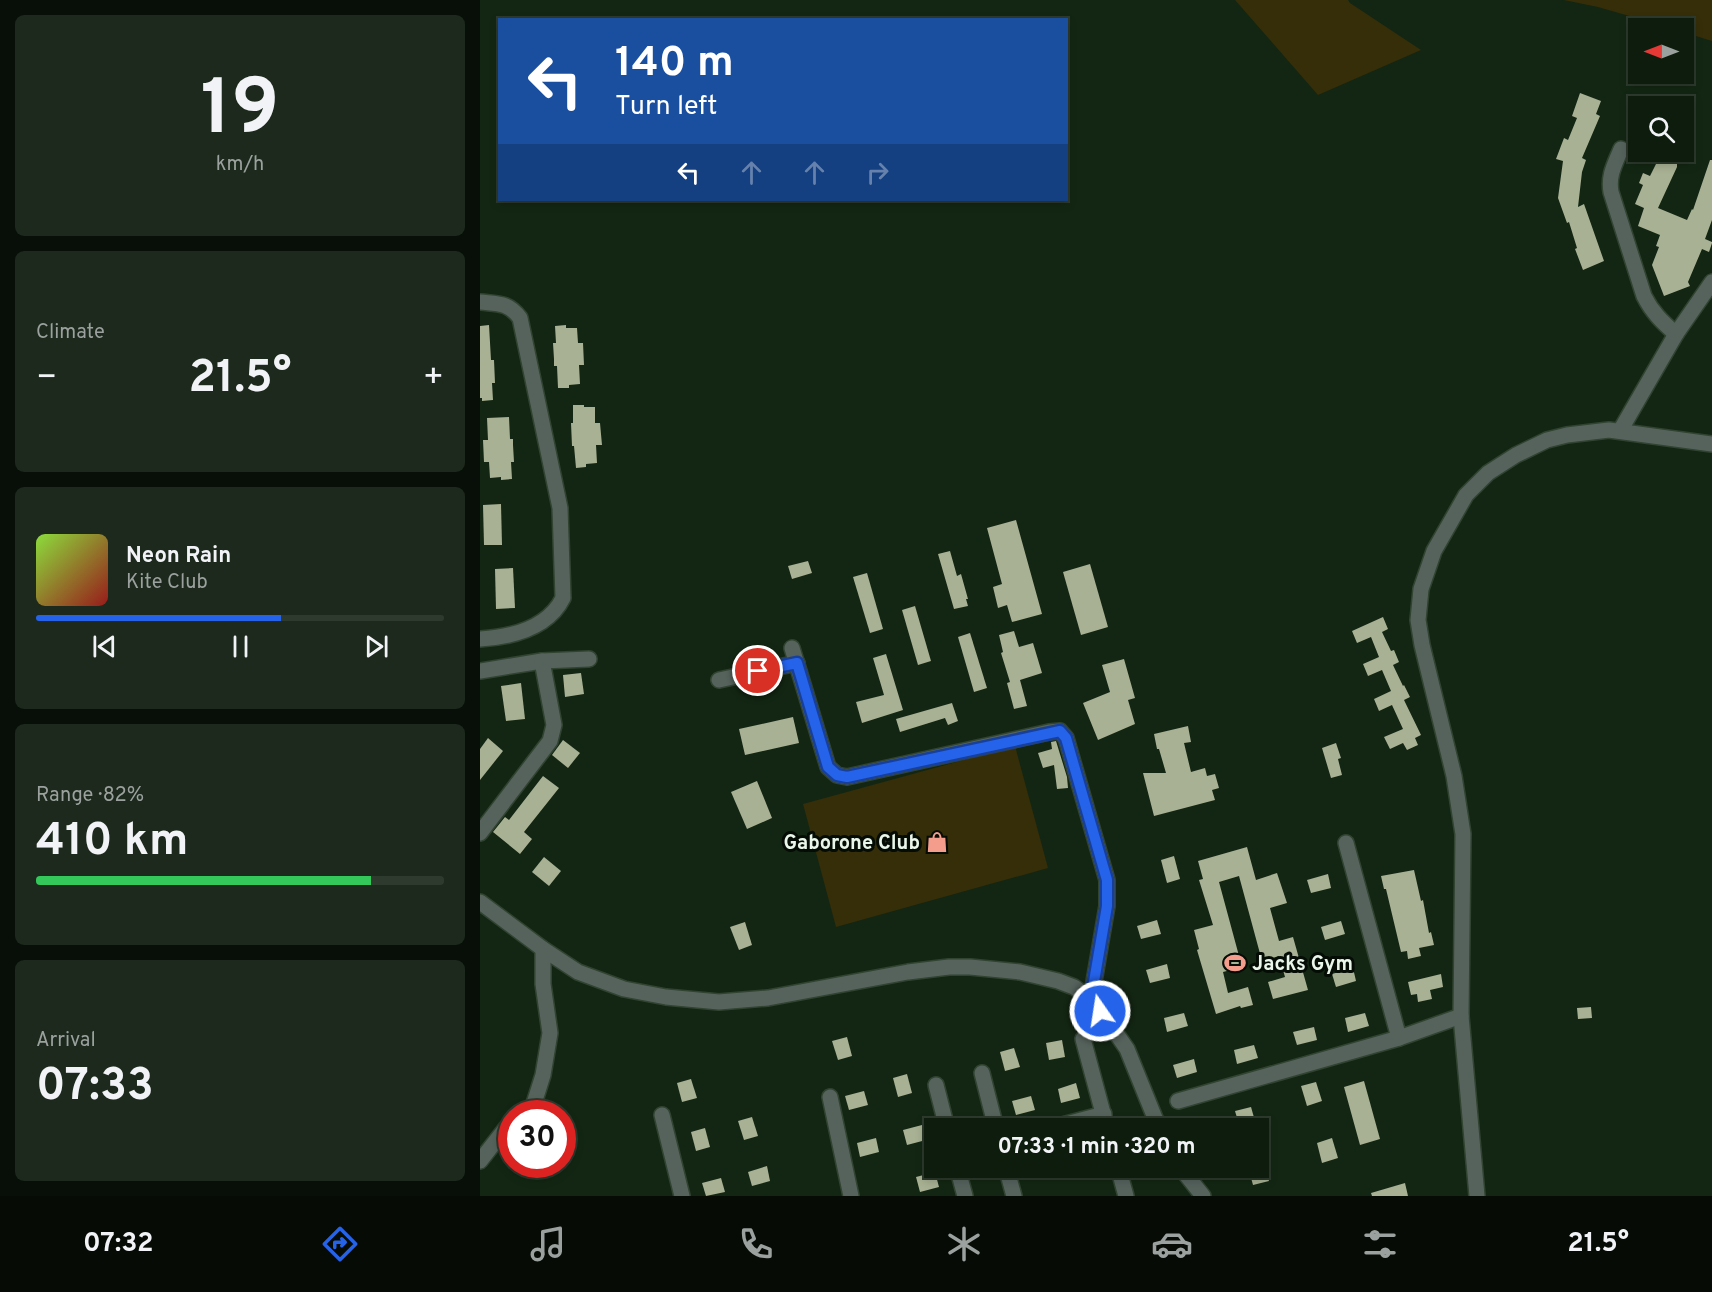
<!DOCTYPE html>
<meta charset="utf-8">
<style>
:root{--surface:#0e1c0e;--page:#1c291c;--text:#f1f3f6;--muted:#9ba19e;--line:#2e3a2e;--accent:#2563eb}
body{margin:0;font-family:Overpass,sans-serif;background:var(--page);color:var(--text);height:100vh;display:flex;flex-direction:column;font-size:22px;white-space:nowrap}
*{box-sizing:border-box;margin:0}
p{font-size:20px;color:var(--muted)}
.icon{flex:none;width:33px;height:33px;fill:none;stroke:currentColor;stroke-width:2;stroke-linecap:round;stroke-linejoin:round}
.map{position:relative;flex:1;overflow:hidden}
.details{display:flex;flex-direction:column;gap:15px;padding:15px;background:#080f08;width:480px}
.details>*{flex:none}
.hud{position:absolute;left:18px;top:18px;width:570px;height:183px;border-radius:0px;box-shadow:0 3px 9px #0003,0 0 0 2px var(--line);background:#1a4fa0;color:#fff;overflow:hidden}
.needle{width:39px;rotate:270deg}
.controls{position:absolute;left:1148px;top:18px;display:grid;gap:12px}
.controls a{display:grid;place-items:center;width:66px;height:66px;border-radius:0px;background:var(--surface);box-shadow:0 3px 9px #0003,0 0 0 2px var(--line);font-size:30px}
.speed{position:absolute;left:18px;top:1100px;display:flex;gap:12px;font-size:30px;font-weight:700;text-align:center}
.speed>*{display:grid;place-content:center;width:78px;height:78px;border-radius:50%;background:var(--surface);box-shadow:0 3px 9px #0003,0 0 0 2px var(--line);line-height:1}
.speed .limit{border:9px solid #d22;background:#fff;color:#111}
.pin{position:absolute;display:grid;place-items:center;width:51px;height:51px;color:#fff;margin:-26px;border:3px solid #fff;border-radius:50%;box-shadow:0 2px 6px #0007}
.me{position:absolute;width:66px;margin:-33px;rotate:347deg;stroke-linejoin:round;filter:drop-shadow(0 0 4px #0008)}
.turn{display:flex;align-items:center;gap:21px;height:126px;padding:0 18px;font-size:27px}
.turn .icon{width:78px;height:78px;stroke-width:2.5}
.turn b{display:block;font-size:42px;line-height:51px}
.lanes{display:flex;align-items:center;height:57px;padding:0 18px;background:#0003;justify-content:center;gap:30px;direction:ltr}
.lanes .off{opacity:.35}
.big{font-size:45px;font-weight:700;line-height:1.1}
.details .tile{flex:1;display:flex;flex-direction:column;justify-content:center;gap:9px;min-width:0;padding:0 21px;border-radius:9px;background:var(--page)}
.details .dial{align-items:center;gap:0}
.dial b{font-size:78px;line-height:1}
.song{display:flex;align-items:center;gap:18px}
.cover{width:72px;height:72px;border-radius:9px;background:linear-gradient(135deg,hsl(90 70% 55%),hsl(0 70% 35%))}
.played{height:6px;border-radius:3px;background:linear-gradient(90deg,var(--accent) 60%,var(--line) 60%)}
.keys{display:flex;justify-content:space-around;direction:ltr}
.heat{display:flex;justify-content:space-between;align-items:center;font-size:33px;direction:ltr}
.charge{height:9px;border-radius:4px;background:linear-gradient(90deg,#34c759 82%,var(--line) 0)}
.trip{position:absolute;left:444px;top:1118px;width:345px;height:60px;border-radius:0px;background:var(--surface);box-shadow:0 3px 9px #0003,0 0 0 2px var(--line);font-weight:700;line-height:60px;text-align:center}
.tabs{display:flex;height:96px;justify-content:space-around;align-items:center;background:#060b06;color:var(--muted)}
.tabs .icon{width:42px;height:42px}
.tabs .active{color:var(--accent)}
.tabs b{font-size:27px;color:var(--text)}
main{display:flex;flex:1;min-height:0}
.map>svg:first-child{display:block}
</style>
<main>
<section class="details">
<div class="tile dial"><b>19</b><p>km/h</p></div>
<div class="tile"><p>Climate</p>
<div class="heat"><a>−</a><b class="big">21.5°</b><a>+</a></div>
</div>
<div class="tile">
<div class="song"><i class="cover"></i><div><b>Neon Rain</b><p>Kite Club</p></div></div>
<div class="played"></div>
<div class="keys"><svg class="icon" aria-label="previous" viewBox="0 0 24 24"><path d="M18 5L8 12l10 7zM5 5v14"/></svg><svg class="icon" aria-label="pause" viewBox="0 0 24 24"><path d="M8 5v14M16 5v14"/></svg><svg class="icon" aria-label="next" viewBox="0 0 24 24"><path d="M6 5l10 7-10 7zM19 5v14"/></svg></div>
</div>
<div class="tile"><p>Range · 82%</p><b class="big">410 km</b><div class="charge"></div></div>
<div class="tile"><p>Arrival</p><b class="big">07:33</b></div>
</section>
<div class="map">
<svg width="1232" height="1196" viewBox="0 0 1232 1196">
<rect width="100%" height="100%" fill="#132613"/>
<!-- green -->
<g fill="#352e08">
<path d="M755,0H868L870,3L941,50L838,95Z"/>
<path d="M1084,0H1232V41L1203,32V28H1191L1118,7Z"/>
<path d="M535,746L568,868L356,927L323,804Z"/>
</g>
<!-- building -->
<g fill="#a8b193">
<path d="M1100,93L1121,101L1116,114L1120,116L1102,158L1106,160L1102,172L1098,207L1104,204L1124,261L1103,270L1095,249L1097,248L1089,222L1087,223L1078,198L1083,161L1076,159L1084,138L1088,140L1097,118L1092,116Z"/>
<path d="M1182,152H1200L1195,163L1197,164V167L1178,208L1207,220L1212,209L1213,210L1230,160H1232V220L1225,239L1232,242V243L1229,252L1222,249L1208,282L1210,286L1184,296L1172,265L1179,247L1176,246L1180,235L1158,226L1164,208L1155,204L1163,185L1159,183L1163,173L1170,176Z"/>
<path d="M9,325L11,360H14L15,383H12L13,400L2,401V398H0V326Z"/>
<path d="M86,325V328H97L98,343H103L104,365H99L100,384L89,385V388H78L77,366H74V359L73,343H76L75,326Z"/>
<path d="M93,405H104V407H115V423H120L122,445H116L117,463L106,464V467L96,468L94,446H92L91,423H93Z"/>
<path d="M29,417L30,439H33V445L34,462H31L32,479L21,480V477L10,478L9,462H4L3,440H8L7,418Z"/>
<path d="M21,504L22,545H4L3,505Z"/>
<path d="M536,520L562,614L532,622L527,605L518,608L513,587L522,584L507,528Z"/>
<path d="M470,551L477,576L481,574L488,599H486L488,606L474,609L458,554Z"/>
<path d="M328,561L332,573L312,579L308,566Z"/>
<path d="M610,564L628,627L601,635L583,572Z"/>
<path d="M33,568L35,608L16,609L15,569Z"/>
<path d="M387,573L403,629L390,633L373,577Z"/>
<path d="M435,606L451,661L438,665L422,610Z"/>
<path d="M903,617L908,629L902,632L911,651L914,650L919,662L913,665L923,686L924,685L930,697L924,700L941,735L935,738L938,745L927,750L923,743L910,749L904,737L923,729L912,705L899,711L894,699L911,691L902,670L888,676L883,664L899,657L891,637L877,643L872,631Z"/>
<path d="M534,631L539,647L553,643L562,673L540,680L547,706L534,709L527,683L530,682L521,653L523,652L519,635Z"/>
<path d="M490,633L507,688L494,692L478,637Z"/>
<path d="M406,654L423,710L382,723L376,702L404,695L393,658Z"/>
<path d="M644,659L655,698L648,700L655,724L618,740L603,703L630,692L622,665Z"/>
<path d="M101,673L104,694L85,697L83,675Z"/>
<path d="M41,683L45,719L26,721L21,686Z"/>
<path d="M472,703L478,721L468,725L465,718L420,732L416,719Z"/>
<path d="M313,717L319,743L265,755L259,729Z"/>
<path d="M708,726L711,742L704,743L711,772L725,768L727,776L735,774L739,788L732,790L735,800L674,816L663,773H686L679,749H677L674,734Z"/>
<path d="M8,738L23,751L0,780V749Z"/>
<path d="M83,740L100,753L88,768L72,755Z"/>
<path d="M576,741L587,777L588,788L577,789L574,765L563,768L558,753L572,749L571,742Z"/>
<path d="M856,743L861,758L858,759L862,775L851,778L842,748Z"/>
<path d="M63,776L79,788L44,832L52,839L40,854L13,832L25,817L29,820Z"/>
<path d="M277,781L292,818L267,829L251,792Z"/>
<path d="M767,847L776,880L797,873L807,903L790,908L799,941L813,937L828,990L793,999L788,982L805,977L799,956L782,961L759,876L739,882L762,967L743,972L748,993L768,987L773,1005L761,1008L760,1006L736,1014L717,950L719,949L714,930L733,925L719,880L723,879L718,861Z"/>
<path d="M694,856L700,879L687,883L681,860Z"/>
<path d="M64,857L81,871L69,886L52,872Z"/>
<path d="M934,870L941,901L943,900L949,933L951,932L954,945L939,948L941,956L928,959L927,951L921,952L906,889H904L901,876Z"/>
<path d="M848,874L851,888L831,893L827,880Z"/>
<path d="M677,920L681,934L661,939L657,926Z"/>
<path d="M861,921L865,934L845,940L841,927Z"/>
<path d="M265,922L272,945L259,950L250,927Z"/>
<path d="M687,964L690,978L670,983L666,970Z"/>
<path d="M873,968L876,981L856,987L852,974Z"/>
<path d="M961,974L963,987L950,990L952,999L938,1002L937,994L931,995L928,982Z"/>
<path d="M1111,1007L1112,1018L1098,1019L1097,1008Z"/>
<path d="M704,1013L708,1026L687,1032L684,1018Z"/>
<path d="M885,1013L889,1026L868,1032L865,1018Z"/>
<path d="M834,1027L837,1040L817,1045L813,1032Z"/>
<path d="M367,1037L372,1056L358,1060L352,1041Z"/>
<path d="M582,1040L585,1057L569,1060L566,1043Z"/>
<path d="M774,1045L778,1058L757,1064L754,1050Z"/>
<path d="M534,1048L540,1067L525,1071L520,1052Z"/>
<path d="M714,1059L717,1072L697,1078L693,1065Z"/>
<path d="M427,1074L432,1093L418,1097L413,1078Z"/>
<path d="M211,1079L217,1098L202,1102L197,1083Z"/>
<path d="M884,1081L900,1139L880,1145L864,1087Z"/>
<path d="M836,1082L842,1101L827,1106L821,1086Z"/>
<path d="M596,1083L600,1098L581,1103L578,1089Z"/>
<path d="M384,1091L388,1105L369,1110L365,1096Z"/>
<path d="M551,1096L555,1110L536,1115L532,1101Z"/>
<path d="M771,1107L777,1128H760L755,1111Z"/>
<path d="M733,1116L736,1128H702L701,1125Z"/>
<path d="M272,1117L278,1136L264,1140L258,1121Z"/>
<path d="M442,1125L446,1140L427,1145L423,1130Z"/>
<path d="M225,1128L230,1147L216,1151L211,1132Z"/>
<path d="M396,1138L399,1152L380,1157L377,1143Z"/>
<path d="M852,1138L858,1158L842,1163L837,1143Z"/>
<path d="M287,1166L290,1181L272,1186L268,1172Z"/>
<path d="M768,1167H785L789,1181L773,1185Z"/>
<path d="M455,1172L459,1187L440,1192L436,1177Z"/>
<path d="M241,1178L245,1192L226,1196L222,1183Z"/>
<path d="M925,1183L928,1196H892L891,1193Z"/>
</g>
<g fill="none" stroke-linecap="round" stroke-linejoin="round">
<defs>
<g id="minor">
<path d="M1141,149C1135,164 1128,175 1131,192L1164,296C1172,312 1182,322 1196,334"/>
<path d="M0,302C18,304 28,302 40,318L80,508L83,598C68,628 32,637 0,639"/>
<path d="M1140,431L1196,334L1232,282"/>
<path d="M312,648L348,767L357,775L367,777L569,732L580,731L586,738L627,880V906L611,999"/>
<path d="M0,671L62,661L109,659"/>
<path d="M239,680L317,663"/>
<path d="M0,833L70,741L74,725L62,661"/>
<path d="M866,843L919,1038"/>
<path d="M0,902L63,949L98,972L144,989L186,997L239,1002L288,998L428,972L469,967H490L540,972L578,981L594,987L611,999L629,1023L647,1049L679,1128"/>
<path d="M603,1039L627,1128"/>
<path d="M502,1073L516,1128"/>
<path d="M456,1085L467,1128"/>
<path d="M350,1097L371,1196"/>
<path d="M698,1101L919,1038L981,1016"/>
<path d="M51,1113L63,1075L70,1033L63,984V949"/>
<path d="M182,1115L202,1196"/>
<path d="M571,1128L624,1114"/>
<path d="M0,1161L26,1128L32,1124"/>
<path d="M477,1167L485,1196"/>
<path d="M526,1167L534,1196"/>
<path d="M638,1167L646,1196"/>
<path d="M700,1167L723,1196"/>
<path d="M997,1196L981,1016L983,834L974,776L942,645L938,620L941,589L954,551L986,495L1008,473L1036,455L1067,440L1087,435L1129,430L1232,444"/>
</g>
</defs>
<!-- minor casing -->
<use href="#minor" stroke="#314331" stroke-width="18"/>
<!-- minor -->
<use href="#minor" stroke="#56635d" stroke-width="15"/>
</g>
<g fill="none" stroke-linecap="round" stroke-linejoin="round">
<defs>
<path id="route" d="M278,671L317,663L348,767L357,775L367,777L580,731L586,738L627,880V906L611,999L620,1011"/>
</defs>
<!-- route casing -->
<use href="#route" stroke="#184099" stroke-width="15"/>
<!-- route -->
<use href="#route" stroke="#2563eb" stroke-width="10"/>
</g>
<!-- icons -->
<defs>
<symbol id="shop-bare" viewBox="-9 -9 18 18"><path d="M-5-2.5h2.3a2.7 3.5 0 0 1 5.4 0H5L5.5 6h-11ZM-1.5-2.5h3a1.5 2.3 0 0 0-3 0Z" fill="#f59d8d" stroke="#050c05" stroke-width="2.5" paint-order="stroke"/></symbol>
<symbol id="stadium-bare" viewBox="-9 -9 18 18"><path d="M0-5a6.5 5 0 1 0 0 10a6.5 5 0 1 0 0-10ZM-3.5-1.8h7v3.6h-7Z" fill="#f59d8d" stroke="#050c05" stroke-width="2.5" paint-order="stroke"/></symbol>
</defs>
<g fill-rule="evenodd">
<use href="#shop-bare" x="442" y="827" width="30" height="30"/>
<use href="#stadium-bare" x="740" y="948" width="30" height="30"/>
</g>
<g text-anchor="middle" stroke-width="6" stroke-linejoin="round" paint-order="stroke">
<!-- poi labels -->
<g font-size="20" font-weight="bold" fill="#eaf6e9" stroke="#050c05" text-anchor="end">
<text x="440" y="849">Gaborone Club</text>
<text x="772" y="970" text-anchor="start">Jacks Gym</text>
</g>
</g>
</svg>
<div class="controls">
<a><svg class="needle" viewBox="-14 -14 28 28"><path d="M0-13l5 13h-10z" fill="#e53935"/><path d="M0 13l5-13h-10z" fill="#9ba19e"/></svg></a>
<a><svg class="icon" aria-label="search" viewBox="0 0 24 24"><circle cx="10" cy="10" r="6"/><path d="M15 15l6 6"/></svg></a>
</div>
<div class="speed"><div class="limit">30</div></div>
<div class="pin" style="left:278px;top:671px;background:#d93025"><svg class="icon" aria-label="arrive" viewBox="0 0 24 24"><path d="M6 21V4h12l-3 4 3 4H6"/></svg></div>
<svg class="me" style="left:620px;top:1011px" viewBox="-20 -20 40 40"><circle r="17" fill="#2563eb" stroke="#fff" stroke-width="3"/><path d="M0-11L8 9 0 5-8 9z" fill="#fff"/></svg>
<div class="trip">07:33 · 1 min · 320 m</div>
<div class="hud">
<div class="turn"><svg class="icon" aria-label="left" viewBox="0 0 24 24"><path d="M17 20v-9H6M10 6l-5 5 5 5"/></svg><div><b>140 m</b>Turn left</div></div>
<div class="lanes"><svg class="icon" aria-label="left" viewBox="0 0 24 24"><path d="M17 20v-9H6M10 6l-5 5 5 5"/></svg><svg class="icon off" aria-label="ahead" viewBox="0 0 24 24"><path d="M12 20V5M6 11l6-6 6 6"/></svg><svg class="icon off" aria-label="ahead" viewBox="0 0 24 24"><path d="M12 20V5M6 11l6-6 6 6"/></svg><svg class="icon off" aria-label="right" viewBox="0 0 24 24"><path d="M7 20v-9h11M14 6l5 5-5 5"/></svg></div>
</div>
</div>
</main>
<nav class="tabs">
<b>07:32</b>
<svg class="icon active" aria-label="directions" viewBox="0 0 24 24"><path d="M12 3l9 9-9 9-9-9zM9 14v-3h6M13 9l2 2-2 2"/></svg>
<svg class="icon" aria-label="music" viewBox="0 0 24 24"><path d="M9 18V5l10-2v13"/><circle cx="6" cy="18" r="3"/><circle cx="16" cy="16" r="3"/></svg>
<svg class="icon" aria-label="phone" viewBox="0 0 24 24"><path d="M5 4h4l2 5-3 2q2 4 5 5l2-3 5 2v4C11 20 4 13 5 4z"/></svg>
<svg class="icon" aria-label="climate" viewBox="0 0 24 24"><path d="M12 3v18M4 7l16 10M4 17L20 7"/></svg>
<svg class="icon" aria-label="car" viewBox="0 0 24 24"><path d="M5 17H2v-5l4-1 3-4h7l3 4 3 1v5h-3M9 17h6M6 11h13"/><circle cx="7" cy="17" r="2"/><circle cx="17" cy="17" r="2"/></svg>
<svg class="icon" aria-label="filters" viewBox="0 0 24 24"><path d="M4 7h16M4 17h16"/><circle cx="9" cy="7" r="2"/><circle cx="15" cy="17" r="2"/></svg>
<b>21.5°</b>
</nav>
